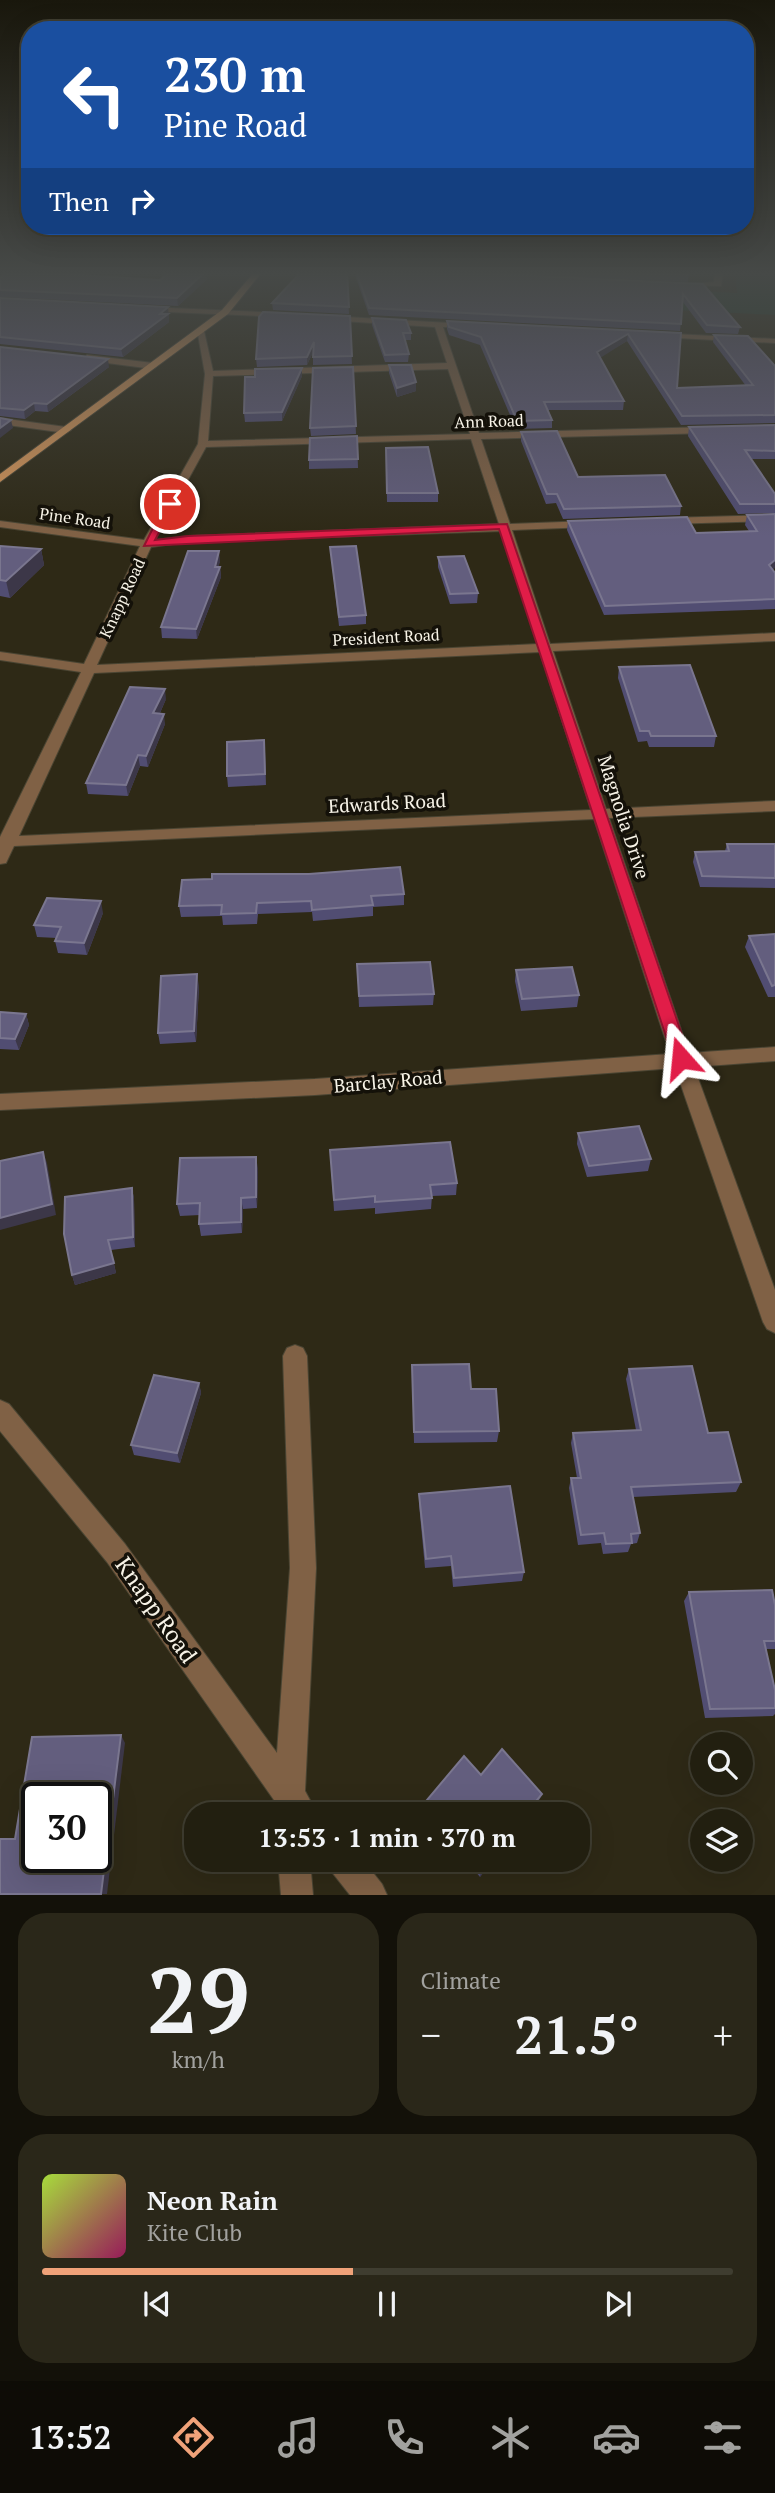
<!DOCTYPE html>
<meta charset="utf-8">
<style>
:root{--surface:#221f10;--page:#2a2719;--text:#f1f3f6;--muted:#a2a29f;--line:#3f3d30;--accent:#f0a279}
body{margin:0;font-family:"PT Serif",serif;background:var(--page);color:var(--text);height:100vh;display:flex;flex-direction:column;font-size:26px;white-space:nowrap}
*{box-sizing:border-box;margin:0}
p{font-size:23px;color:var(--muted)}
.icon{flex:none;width:38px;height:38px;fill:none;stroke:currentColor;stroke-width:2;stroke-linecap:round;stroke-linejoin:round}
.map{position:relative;height:1895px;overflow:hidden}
.details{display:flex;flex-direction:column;gap:18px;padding:18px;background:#131109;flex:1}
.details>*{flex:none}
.hud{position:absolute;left:21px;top:21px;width:733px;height:214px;border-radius:28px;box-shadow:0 7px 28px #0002,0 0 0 2px var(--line);background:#1a4fa0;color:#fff;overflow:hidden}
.buttons{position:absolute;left:690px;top:1732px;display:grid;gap:14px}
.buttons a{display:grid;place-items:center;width:63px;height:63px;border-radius:50%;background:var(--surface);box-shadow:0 7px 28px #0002,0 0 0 2px var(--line);font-size:35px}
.speed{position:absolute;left:21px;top:1782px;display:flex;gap:14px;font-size:35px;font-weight:700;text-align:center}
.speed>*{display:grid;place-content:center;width:91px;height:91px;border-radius:50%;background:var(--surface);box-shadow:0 7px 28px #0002,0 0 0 2px var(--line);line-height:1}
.speed .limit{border:4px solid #111;border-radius:10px;background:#fff;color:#111}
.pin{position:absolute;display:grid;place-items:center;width:60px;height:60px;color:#fff;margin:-30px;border:4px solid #fff;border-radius:50%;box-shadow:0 2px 7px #0007}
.me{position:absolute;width:77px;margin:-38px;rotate:342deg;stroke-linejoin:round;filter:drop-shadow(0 0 5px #0008)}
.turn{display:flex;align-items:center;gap:24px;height:147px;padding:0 28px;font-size:32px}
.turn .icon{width:91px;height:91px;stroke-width:2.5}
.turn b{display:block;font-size:49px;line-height:60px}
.then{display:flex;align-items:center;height:66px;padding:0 28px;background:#0003;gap:14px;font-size:26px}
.big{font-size:52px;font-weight:700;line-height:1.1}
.details .tile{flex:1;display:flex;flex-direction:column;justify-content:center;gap:10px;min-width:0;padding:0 24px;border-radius:28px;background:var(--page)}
.details .dial{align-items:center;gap:0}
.dial b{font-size:91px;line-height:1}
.song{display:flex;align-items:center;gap:21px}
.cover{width:84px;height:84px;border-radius:10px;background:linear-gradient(135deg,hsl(80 70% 55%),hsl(330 70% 35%))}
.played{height:7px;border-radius:4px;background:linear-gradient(90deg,var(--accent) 45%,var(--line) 45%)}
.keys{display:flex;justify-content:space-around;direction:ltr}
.heat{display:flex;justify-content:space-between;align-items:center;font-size:38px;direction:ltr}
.details .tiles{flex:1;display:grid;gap:18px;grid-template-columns:1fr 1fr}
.tile:last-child{grid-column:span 2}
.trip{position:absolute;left:184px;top:1802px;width:406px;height:70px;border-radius:28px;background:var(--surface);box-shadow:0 7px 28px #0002,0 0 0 2px var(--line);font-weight:700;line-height:70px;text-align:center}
.tabs{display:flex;height:112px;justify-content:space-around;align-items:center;background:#0e0c06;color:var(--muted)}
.tabs .icon{width:49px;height:49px}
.tabs .on{color:var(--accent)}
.tabs b{font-size:32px;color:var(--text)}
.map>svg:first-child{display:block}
</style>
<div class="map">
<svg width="775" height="1895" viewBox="0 0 775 1895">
<rect width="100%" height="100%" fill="#2e2916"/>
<!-- green -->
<path fill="#203b2b" d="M735,271H775V315L519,302L528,283L737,293Z"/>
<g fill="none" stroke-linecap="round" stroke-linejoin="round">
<defs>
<g id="minor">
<path d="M336,271H378L382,273L378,275Z"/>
<path d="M715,271H723L721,286L679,285L714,282Z"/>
<path d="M147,307L283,313L287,315L283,317L144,311Z"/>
<path d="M329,316L450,323V327H443L479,433L710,427L715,430L710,433L481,439L510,524L589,521L595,524L589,527L512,530L550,644L775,633V641L553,651L606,809L775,801V811L609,818L689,1053L775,1047V1061L694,1067L775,1290V1333L767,1329L763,1322L675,1068L315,1095L0,1110V1094L315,1079L670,1054L594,819L14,846L6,863L0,864V837L81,672L0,660V652L84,664L140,546L0,527V521L144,540L198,444L205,374L197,329L204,331L213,371L447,363L435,327L326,320ZM448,369L470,434L208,441L213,376ZM471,439L499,524L188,536L155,540L206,447ZM501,531L538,644L97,665L151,547L188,542ZM540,652L591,810L19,836L94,673Z"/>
<path d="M654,333L775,339V343L657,337Z"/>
<path d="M87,355L153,363L157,366L153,369L84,360Z"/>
<path d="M0,418L66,427L71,430L66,433L0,424Z"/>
<path d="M775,515V521L666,524L661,521L666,518Z"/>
<path d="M295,1345L303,1348L307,1356L316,1568L305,1791L318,1815C298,1815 282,1821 274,1800L107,1562L0,1431V1400L9,1404L125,1544L277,1753L290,1568L283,1356L287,1348Z"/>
<path d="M278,1860H310L313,1895H281Z"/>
<path d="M326,1860H363L382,1884L387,1895H350L331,1871Z"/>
</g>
<path id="major" d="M255,271H263L228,314L0,482V474L222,310Z"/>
</defs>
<!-- minor casing -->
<use href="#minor" stroke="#4a4533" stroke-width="2"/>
<!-- major casing -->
<use href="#major" stroke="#4a4533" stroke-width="2"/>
<!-- minor -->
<use href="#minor" fill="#806145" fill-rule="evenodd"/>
<!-- major -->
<use href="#major" fill="#d7975b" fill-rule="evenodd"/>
</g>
<!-- wall -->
<g fill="#514d72">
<path d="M347,271L349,314L273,310L272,303Z"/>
<path d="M355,271H689L688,282L522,275L703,284L740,327L738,334L706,333L683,302L680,331L369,315L355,275Z"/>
<path d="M0,278L160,280L207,279L178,306L0,297Z"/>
<path d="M0,298L168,307L169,322L123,357L0,344Z"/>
<path d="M350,316L352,364L313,365V352L307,365L257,367L256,359Z"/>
<path d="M372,318L411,333V340H405L409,354L408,362H385L372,325Z"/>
<path d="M447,321L681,333L677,388L746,386L713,342L714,335L775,366V423L681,425L627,341L600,357L624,401L623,410H548L552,420V428L516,429L480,345L449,335L447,329Z"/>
<path d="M0,347L109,367L48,412L35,411L25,419L0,416Z"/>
<path d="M389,365L416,382V391L397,397L389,373Z"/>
<path d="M353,367L356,434L311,436L310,428Z"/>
<path d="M302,368V376L282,421L245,422L244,413L255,377Z"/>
<path d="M775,425V459H751L775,494V513L738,514L688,436L689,427Z"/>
<path d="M521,432L578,477L681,506L680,515L563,519L556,503L546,504L521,441Z"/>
<path d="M357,436L358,468L309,469V460Z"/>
<path d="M386,448L438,493V502H387Z"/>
<path d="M775,514L773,570L775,573V609L604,615L567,530L568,521L696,533L749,531L745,525L747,515Z"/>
<path d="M0,546L41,549L44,565L10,598L0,596Z"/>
<path d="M330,547L366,615V624L339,626Z"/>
<path d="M438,557L478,593L477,603L450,604L438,567Z"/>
<path d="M220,561L218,567H220L221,577L197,639L162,638L161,627Z"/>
<path d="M619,667L716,736L714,747H649L647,741L638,742L618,678Z"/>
<path d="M166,699L160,713L165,724L148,767L140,766L128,796L88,794L86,783Z"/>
<path d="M265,751L266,785L228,787L227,776Z"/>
<path d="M727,844H775V888L700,887L693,862L695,852L725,851Z"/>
<path d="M404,894V905L373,907V916L313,921L312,912L258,914L257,924L223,925L222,916L181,917L179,906Z"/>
<path d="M103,913L87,955L58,953L55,941L57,938L37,937L34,925Z"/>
<path d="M775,934V997H768L745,947L749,936Z"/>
<path d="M357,964L434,994L433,1005L359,1007Z"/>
<path d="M516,970L579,995L577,1007L521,1011L515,981Z"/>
<path d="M199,986L196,1042L160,1044L158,1033Z"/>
<path d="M0,1012L26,1014L29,1025L19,1050L0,1049Z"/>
<path d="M578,1133L651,1159L648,1171L587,1177L577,1144Z"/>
<path d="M330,1150L457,1183L456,1195L432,1196L431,1209L375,1214V1208L334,1211Z"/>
<path d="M258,1168L257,1208L243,1209L242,1233L201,1236L199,1224L200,1215L180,1216L177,1204Z"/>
<path d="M132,1188L134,1199L135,1247L111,1250L116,1273L75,1285L72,1275Z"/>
<path d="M412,1365L471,1389L499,1431L497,1442L414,1443Z"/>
<path d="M629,1369L708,1433L741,1482L736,1492L633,1497L640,1533L637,1543L631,1544L628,1552L603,1554L601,1543L578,1545L569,1488L571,1478H577L571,1443L573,1433L636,1430L626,1379Z"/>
<path d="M199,1383L201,1393L180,1463L134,1455L131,1445Z"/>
<path d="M419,1494L524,1572L522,1581L453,1587L451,1566L425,1568L419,1504Z"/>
<path d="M689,1592L775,1605V1649H766L775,1690V1714L773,1716L705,1718L684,1601Z"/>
<path d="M481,1775L539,1801L528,1815H433L427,1807V1800Z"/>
<path d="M466,1860H493L480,1877Z"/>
</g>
<!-- shaded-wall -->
<g fill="#3c3748">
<path d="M206,271L207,279L178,306L177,298Z"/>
<path d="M168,307L169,322L123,357L121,349Z"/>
<path d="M628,334L627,341L597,360V352Z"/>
<path d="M314,342V350L307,365V357Z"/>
<path d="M108,359L109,367L48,412L47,404Z"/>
<path d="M302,368V376L282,421V412Z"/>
<path d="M416,382V391L397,397V388Z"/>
<path d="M34,403L35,411L25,419L24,410Z"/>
<path d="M11,420L13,428L0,438V428Z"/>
<path d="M41,549L44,565L10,598L6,581Z"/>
<path d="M219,551L220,561L216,577L215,567Z"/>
<path d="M775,560V568L767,574L769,565Z"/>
<path d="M220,567L221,577L197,639L196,629Z"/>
<path d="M165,689L166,699L155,724L153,713Z"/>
<path d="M164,714L165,724L148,767L146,756Z"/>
<path d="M138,755L140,766L128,796L126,785Z"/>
<path d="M101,901L103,913L87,955L84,943Z"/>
<path d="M197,974L199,986L196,1042L194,1031Z"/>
<path d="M26,1014L29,1025L19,1050L15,1039Z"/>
<path d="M43,1152L47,1163L56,1215L0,1230V1218Z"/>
<path d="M256,1157L258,1168L257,1208L256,1197Z"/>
<path d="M132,1188L134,1199L135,1247L133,1237Z"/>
<path d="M241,1198L243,1209L242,1233L241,1222Z"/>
<path d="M108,1240L116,1273L75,1285L72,1275Z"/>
<path d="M199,1383L201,1393L180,1463L177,1453Z"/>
<path d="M121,1735L125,1743L107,1894H101Z"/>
<path d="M542,1794L539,1801L528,1815H525Z"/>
<path d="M490,1860H493L480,1877L481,1871Z"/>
</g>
<!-- building -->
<g fill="#635e7e" stroke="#7a768f" stroke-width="2" fill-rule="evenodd">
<path d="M14,271L160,280L170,271H206L177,298L0,290V278L8,273Z"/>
<path d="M302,271H347L349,307L272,303Z"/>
<path d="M356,271H428L703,284L740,327L707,325L683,294L681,324L369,308Z"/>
<path d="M592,271H689V275Z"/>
<path d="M0,298L168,307L160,314H168L121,349L0,337Z"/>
<path d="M263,312L350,316L352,356L313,357L314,342L307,357L256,359L259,317Z"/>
<path d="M372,318L406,320L411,333H403L409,354L385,355Z"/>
<path d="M447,321L681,333L677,388L753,385L714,335L748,336L775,366V415L682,416L628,334L597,352L624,401L544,402L552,420L517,421L481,337L449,327Z"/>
<path d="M0,347L108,359L47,404L34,403L24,410L0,408Z"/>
<path d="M389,365H411L416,382L397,388Z"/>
<path d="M353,367L356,426L310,428L313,368Z"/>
<path d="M302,368L282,412L244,413L245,377H255V369Z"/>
<path d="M0,418L11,420L0,428Z"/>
<path d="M775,425V451L745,450L775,494V504H740L689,427Z"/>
<path d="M557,431L578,477L665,475L681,506L564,509L557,494H547L521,432Z"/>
<path d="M357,436L358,459L309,460L310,438Z"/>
<path d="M428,447L438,493H387L386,448Z"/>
<path d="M775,514V560L769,565L775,573V599L605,606L568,521L687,517L696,533L757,531L747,515Z"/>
<path d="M0,546L41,549L6,581L0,580Z"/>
<path d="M356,546L366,615L339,617L330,547Z"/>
<path d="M188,551H219L215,567H220L196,629L161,627Z"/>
<path d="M464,556L478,593L450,594L438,557Z"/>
<path d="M690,665L716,736H651L649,731H640L619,667Z"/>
<path d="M130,687L165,689L153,713L164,714L146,756L138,755L126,785L86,783Z"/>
<path d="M264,740L265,774L227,776V742Z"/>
<path d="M727,844H775V878L702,876L695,852L729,851Z"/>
<path d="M400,867L404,894L371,896L373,905L312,910L311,901L257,903L256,913L221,914L222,905L179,906L182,880L212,879V874H309Z"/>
<path d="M47,898L101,901L84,943L55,941L61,927L34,925Z"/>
<path d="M775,934V985L772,986L749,936Z"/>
<path d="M430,962L434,994L359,996L357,964Z"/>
<path d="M572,967L579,995L522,999L516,970Z"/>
<path d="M197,974L194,1031L158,1033L161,976Z"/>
<path d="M0,1012L26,1014L15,1039L0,1038Z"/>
<path d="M639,1126L651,1159L589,1166L578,1133Z"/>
<path d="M450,1142L457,1183L430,1185L432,1198L375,1202V1196L334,1200L330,1150Z"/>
<path d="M43,1152L52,1204L0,1218V1161Z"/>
<path d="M256,1157V1197L241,1198V1222L199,1224L200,1203L177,1204L180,1158Z"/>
<path d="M132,1188L133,1237L108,1240L114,1263L72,1275L64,1234L65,1197Z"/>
<path d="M469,1364L471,1389H496L499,1431L414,1432L412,1365Z"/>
<path d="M692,1366L708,1433L728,1432L741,1482L631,1487L640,1533L631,1534L632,1543L606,1544L604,1533L581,1535L571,1478H581L573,1433L641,1430L629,1369Z"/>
<path d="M154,1375L199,1383L177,1453L131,1445Z"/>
<path d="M510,1486L524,1572L454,1578L451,1556L426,1559L419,1494Z"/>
<path d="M772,1590L775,1605V1641H764L775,1690V1708L710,1709L689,1592Z"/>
<path d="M121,1735L101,1894H0V1839H15L32,1737ZM37,1797H96V1857H37Z"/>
<path d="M502,1749L542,1794L525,1815H439L427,1800L464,1756L481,1775Z"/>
<path d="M473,1860H490L481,1871Z"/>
</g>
<!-- sky -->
<linearGradient id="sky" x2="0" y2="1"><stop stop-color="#19170c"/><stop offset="0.51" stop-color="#464947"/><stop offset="1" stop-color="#464947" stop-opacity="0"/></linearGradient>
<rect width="775" height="536" fill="url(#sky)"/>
<!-- route -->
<path fill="#e11d48" stroke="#92132f" stroke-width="2" d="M170,501L174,504L155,540L188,536L507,524L690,1058L688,1063H675L673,1058L499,529L144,546L165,504Z"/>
<g text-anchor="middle" stroke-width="7" stroke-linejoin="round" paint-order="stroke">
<!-- far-street labels -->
<g font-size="16" fill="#f7f3e7" stroke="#141109">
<text transform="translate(489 421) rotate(-2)" y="6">Ann Road</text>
<text transform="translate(75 518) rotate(8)" y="6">Pine Road</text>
<text transform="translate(122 598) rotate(-65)" y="6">Knapp Road</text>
<text transform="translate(386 637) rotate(-3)" y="6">President Road</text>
</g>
<!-- street labels -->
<g font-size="19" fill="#f7f3e7" stroke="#141109">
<text transform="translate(387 803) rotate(-3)" y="7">Edwards Road</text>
<text transform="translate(624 817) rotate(72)" y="7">Magnolia Drive</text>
<text transform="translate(388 1081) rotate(-5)" y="7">Barclay Road</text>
</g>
<!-- near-street labels -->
<g font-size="23" fill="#f7f3e7" stroke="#141109">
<text transform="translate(156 1610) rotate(55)" y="8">Knapp Road</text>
</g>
</g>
</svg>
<div class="buttons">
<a><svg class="icon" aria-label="search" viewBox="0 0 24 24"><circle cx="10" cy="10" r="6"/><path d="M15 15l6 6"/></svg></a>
<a><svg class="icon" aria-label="layers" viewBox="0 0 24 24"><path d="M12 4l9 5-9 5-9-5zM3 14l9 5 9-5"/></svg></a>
</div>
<div class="speed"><div class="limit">30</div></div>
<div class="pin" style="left:170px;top:504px;background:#d93025"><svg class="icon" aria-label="arrive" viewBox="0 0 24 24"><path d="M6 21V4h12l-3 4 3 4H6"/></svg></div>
<svg class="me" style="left:681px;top:1058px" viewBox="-20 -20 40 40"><path d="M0-17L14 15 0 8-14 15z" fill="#e11d48" stroke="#fff" stroke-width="4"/></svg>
<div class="trip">13:53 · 1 min · 370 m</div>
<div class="hud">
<div class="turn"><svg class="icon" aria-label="left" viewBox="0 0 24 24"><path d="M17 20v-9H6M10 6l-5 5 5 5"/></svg><div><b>230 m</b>Pine Road</div></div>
<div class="then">Then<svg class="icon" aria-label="right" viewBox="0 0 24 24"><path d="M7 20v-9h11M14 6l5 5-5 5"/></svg></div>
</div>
</div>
<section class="details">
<div class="tiles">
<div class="tile dial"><b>29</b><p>km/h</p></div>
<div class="tile"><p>Climate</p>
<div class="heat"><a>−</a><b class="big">21.5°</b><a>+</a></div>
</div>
<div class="tile">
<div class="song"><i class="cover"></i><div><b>Neon Rain</b><p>Kite Club</p></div></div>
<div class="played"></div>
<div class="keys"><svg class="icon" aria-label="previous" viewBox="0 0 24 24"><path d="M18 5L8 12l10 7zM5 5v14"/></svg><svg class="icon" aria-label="pause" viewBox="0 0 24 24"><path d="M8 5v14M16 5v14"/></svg><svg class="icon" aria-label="next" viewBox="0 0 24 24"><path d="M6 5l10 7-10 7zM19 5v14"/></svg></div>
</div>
</div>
</section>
<nav class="tabs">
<b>13:52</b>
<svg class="icon on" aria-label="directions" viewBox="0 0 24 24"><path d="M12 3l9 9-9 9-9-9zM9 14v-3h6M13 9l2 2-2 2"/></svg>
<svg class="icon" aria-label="music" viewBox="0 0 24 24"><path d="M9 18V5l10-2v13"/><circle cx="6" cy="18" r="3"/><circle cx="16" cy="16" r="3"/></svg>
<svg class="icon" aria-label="phone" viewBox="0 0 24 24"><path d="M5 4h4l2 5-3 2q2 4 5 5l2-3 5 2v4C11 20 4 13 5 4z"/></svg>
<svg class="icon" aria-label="climate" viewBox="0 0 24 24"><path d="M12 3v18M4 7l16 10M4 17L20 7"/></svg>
<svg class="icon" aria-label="car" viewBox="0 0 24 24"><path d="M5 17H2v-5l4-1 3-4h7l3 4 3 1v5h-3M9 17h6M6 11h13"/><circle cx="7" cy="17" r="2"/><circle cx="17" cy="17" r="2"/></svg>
<svg class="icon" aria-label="filters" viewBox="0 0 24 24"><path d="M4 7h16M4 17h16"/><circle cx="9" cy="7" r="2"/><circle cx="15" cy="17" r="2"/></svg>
</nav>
